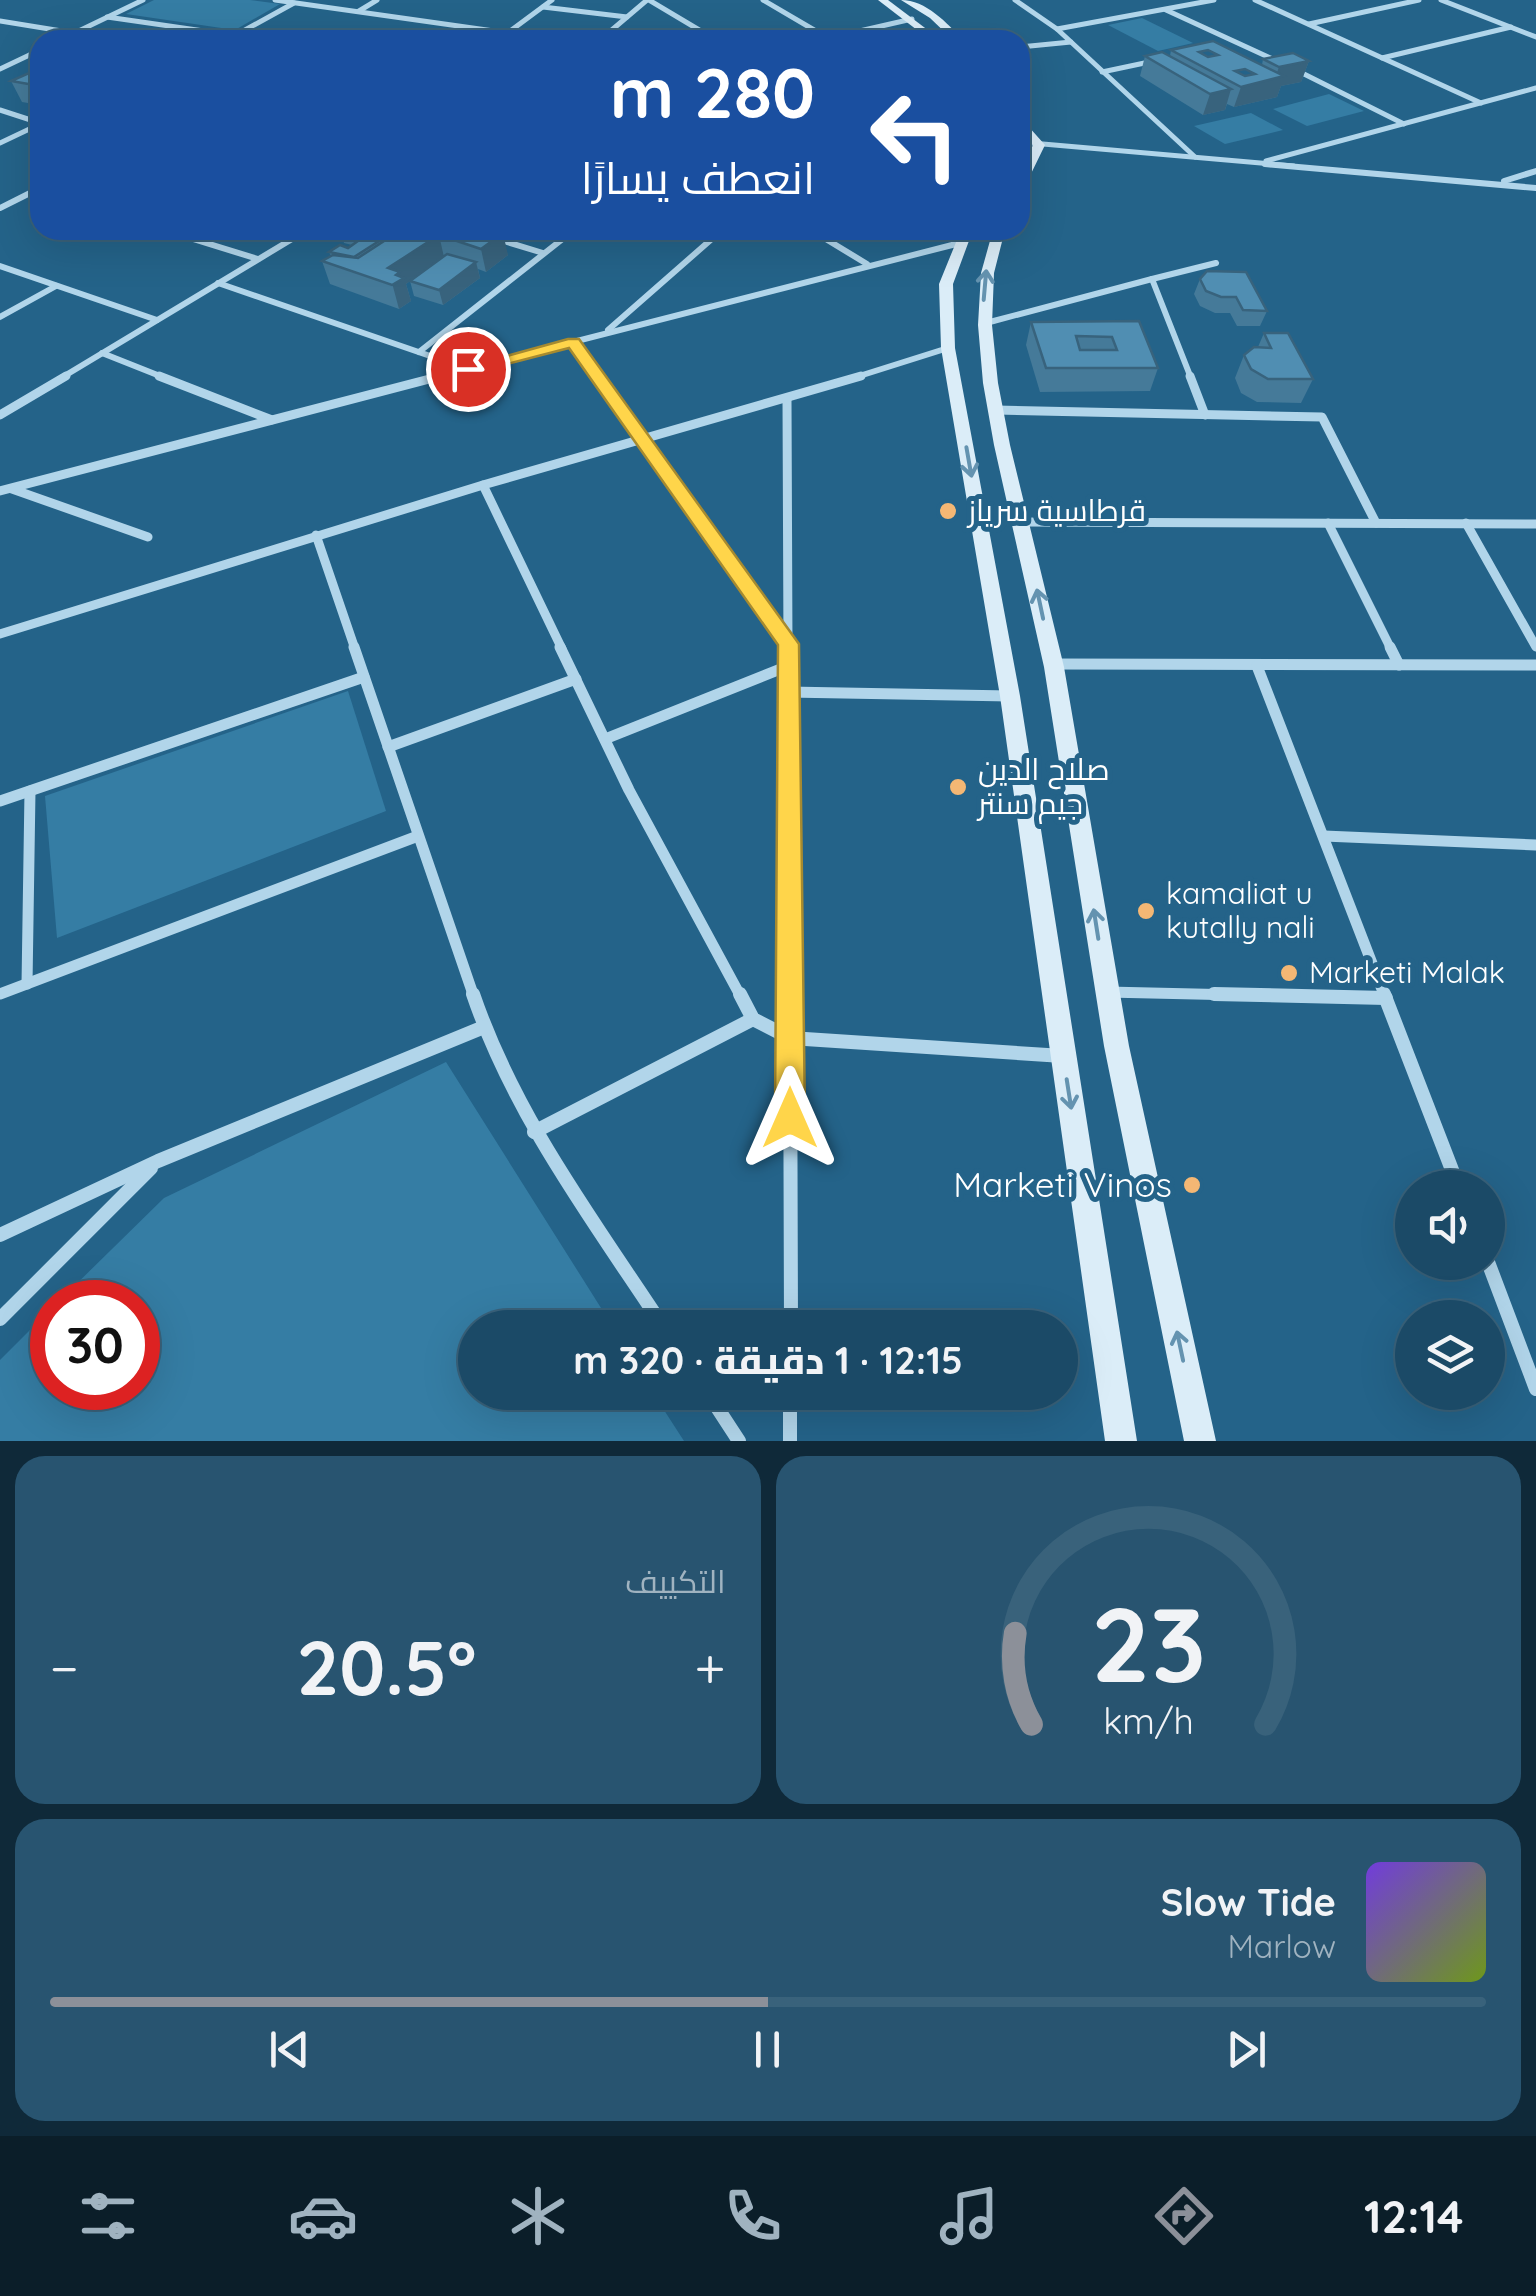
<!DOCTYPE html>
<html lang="ar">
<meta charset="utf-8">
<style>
:root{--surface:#1b4a67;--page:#285470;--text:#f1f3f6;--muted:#a0b3c0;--line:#39627b;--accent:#8c9099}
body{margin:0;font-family:Quicksand,Cairo,sans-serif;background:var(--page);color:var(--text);direction:rtl;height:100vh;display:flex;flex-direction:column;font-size:38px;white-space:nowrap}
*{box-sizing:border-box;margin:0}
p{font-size:32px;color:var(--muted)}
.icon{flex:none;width:55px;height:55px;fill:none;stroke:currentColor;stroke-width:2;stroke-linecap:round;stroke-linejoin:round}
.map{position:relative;height:1441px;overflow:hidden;direction:ltr}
.sheet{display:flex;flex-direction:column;gap:15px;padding:15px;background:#0f2939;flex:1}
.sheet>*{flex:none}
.guide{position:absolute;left:30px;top:30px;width:1000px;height:210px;border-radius:30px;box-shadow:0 10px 40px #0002,0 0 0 2px var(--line);direction:rtl;background:#1a4fa0;color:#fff;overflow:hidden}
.fabs{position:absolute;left:1395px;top:1170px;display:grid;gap:20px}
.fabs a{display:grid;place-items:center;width:110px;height:110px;border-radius:50%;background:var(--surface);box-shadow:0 10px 40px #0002,0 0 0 2px var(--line);font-size:50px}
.speed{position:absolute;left:30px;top:1280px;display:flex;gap:20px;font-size:50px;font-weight:700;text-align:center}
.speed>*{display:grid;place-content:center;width:130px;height:130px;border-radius:50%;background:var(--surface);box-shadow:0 10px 40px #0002,0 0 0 2px var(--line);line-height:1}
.speed .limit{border:15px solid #d22;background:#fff;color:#111}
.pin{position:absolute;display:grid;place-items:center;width:85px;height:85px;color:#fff;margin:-42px;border:5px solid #fff;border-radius:50%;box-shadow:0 2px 10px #0007}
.me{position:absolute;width:110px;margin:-55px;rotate:0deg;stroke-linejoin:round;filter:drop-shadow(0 0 8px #0008)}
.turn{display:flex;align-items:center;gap:35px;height:210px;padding:0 50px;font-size:45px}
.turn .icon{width:130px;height:130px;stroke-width:2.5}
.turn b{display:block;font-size:70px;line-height:85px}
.big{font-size:75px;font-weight:800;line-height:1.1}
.sheet .widget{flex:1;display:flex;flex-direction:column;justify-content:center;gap:15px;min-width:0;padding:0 35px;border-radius:30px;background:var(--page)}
.sheet .dial{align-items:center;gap:0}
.dial svg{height:260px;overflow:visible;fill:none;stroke:var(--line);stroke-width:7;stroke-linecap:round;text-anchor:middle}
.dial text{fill:var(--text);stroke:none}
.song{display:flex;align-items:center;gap:30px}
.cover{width:120px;height:120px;border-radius:15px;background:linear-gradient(135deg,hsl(260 70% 55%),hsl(80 70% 35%))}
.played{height:10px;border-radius:5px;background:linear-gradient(90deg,var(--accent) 50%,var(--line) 50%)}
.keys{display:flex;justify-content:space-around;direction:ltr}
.heat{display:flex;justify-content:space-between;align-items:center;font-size:55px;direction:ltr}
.sheet .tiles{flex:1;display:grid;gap:15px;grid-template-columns:1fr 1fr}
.widget:last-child{grid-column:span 2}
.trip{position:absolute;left:458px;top:1310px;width:620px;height:100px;border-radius:50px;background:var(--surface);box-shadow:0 10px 40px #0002,0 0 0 2px var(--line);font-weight:800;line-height:100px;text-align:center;direction:rtl}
.menu{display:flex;height:160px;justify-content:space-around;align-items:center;background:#0b1e29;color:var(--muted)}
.menu .icon{width:70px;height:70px}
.menu .selected{color:var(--accent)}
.menu b{font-size:45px;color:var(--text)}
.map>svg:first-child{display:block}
</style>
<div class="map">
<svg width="1536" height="1441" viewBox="0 0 1536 1441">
<rect width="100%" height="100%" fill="#246389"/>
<!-- green -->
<g fill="#357da4">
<path d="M154,0H250L280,4L235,30L126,14Z"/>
<path d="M1142,18L1193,43L1158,51L1108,25Z"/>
<path d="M1329,94L1364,111L1307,126L1273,109Z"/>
<path d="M1251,113L1283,130L1225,144L1194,126Z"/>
<path d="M348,691L386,811L57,938L45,796Z"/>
<path d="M446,1062L613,1327L475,1328V1392L653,1393L684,1441H0V1360L52,1308V1388H138V1302H58L164,1198Z"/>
</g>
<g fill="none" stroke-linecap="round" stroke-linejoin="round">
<!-- minor-far4 -->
<g stroke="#b1d5ea" stroke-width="5">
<path d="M275,0L508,33"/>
<path d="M649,0L716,40"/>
<path d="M763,0L821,34"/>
<path d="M1015,0L1057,29L1195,157"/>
<path d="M1255,0L1481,103"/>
<path d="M1441,0L1536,37"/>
<path d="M543,7L627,17"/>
<path d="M1166,10L1279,62"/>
<path d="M359,11L377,0"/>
<path d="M107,17L267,40"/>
<path d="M0,21L74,33"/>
<path d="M1309,24L1419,0"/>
<path d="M1057,29L1214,0"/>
<path d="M611,31L682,40"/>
<path d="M236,35L294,3"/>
<path d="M829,38L912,19"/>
<path d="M60,40L143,0"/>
<path d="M498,40L552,0"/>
<path d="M600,40L647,0"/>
<path d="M735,40L819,33"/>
<path d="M1020,47L1071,42"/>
<path d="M1382,58L1511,27"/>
<path d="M0,69L40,50"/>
<path d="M1294,69L1404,124"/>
<path d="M1102,72L1154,61"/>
<path d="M0,110L40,123"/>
<path d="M1020,142L1294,166"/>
<path d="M0,143L40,124"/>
<path d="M1266,161L1536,88"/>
</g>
<!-- minor-far3 -->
<g stroke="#b1d5ea" stroke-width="6">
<path d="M1265,164L1536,188"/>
<path d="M1504,181L1536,171"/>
<path d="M0,208L40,188"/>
<path d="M164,230L258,259"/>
<path d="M468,230L543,253"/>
<path d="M811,230L867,264"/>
<path d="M0,266L157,320"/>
<path d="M1152,279L1216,263"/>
<path d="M218,283L468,369"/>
<path d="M0,317L56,286"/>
<path d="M986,323L1152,279L1191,378"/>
<path d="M608,330L722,230"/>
<path d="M573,342L599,378"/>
<path d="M419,352L574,230"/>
<path d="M102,353L165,378"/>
<path d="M61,378L307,230"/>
<path d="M432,378L960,243"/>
<path d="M853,378L948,348"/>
</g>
<!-- minor-far2 -->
<g stroke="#b1d5ea" stroke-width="9">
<path d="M159,376L272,420"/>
<path d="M597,376L788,643"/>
<path d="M1190,376L1205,415"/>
<path d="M787,399L788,649"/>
<path d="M996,410L1322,417L1376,523"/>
<path d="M0,415L66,376"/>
<path d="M483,485L562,649"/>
<path d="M12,489L148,537"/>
<path d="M0,491L441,376"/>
<path d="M1022,522L1536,524"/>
<path d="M1328,523L1391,649"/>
<path d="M1466,523L1536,647"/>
<path d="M316,535L355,649"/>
<path d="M0,634L483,485L861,376"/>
</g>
<!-- minor-far1 -->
<g stroke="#b1d5ea" stroke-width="11">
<path d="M354,647L474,997"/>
<path d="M560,647L629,790L741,997"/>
<path d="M788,647L790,997"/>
<path d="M1390,647L1399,665"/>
<path d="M1054,664L1536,665"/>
<path d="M1257,666L1385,997"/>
<path d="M788,692L1010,696"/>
<path d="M605,739L788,666"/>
<path d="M388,747L576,679"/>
<path d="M0,801L364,677"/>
<path d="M1324,836L1536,845"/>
<path d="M27,984L30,791"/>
<path d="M1107,992L1330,997"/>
<path d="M0,994L418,836"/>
</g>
<!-- minor -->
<g stroke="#b1d5ea" stroke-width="14">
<path d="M473,994C515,1117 593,1220 664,1328"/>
<path d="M740,994L753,1019L790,1038L1063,1056"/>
<path d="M790,994L791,1328"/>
<path d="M1214,994L1386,998"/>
<path d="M1384,994L1459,1188"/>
<path d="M534,1132L753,1019"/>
<path d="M0,1235L158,1161L484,1027"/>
<path d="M1488,1262L1536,1389"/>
<path d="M0,1319L151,1168"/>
<path d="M707,1392L739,1441"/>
<path d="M790,1392V1441"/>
</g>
<!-- secondary -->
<g fill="#dbedf8" fill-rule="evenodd">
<path d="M878,0H888L941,40H930Z"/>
<path d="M901,0C926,0 947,23 963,40H953L930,18Z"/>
<path d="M1020,117L1045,145L1026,184L1020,188V172L1033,145L1020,127Z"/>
<path d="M961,230H973L953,284L955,348L1020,696L1137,1441H1105L1000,696L941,348L939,284Z"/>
<path d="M993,230H1005L994,273L992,325L998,383L1010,445L1064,667L1129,1046L1216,1441H1184L1104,1046L1044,667L994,445L983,383L978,325L981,273Z"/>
</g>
</g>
<!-- wall -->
<g fill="#457a99" fill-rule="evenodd">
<path d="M1213,41L1262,65L1263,59L1309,61L1301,82L1281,86L1277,97L1234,107L1227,104L1225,110L1203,115L1140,76L1145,56H1170L1171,50ZM1208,50L1218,55L1208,57L1199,52ZM1245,69L1255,74L1245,76L1235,71Z"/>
<path d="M40,66V105L22,102L11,81L36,74L33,69Z"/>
<path d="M340,230H495L508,255L486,272L478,269L480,278L443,305L414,296L410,281L406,284L411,301L399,309L330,284L322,261L331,256L329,252L348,248L352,245L344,243Z"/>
<path d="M1200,279L1267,311L1260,326H1237L1230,313H1215L1200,306L1194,294Z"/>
<path d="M1139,321L1158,368L1150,391L1040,392L1026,345L1031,322Z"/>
<path d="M1264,333L1313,379L1301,403L1257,402L1241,393L1235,378L1244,355L1258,347Z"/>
</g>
<!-- shaded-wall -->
<g fill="#38637d">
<path d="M1309,61L1301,82L1281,86L1277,97L1234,107L1241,87L1275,78L1279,67Z"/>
<path d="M1231,89L1225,110L1203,115L1210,94Z"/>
<path d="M356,230H370L373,240L361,248Z"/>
<path d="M503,233L508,255L486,272L481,249Z"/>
<path d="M439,235L444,257L406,284L411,301L399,309L388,268Z"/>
<path d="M476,262L480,278L443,305L439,290Z"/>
</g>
<!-- building -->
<g fill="#508eb2" stroke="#38637d" stroke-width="2.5" fill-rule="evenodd">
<path d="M1213,41L1284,76L1241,87L1171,50ZM1208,50L1218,55L1208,57L1199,52ZM1245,69L1255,74L1245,76L1235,71Z"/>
<path d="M1162,52L1231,89L1210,94L1145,56Z"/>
<path d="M1293,53L1309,61L1279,67L1263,59Z"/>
<path d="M29,73L40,74V86L11,81Z"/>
<path d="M401,230H495L503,233L481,249L439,235L388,268L400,272L396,275L404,278L392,285L322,261L333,255L358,258Z"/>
<path d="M365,236L379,241L354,257L329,252L340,245L348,248Z"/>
<path d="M447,254L476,262L439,290L410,281Z"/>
<path d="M1207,271L1246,272L1267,311L1243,310L1236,297H1221L1206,291L1200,279Z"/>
<path d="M1139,321L1158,368H1046L1031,322ZM1076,336L1112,337L1117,350H1080Z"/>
<path d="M1264,333H1288L1313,379H1268L1251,369L1244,355L1254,347L1271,348Z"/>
</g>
<!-- one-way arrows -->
<defs><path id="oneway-shaft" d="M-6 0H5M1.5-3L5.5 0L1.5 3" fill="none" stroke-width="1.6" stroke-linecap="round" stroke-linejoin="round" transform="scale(2.5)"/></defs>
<g stroke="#6493b0">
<use href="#oneway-shaft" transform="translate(985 285) rotate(-85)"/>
<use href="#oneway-shaft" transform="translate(969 462) rotate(80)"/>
<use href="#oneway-shaft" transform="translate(1040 604) rotate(-102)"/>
<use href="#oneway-shaft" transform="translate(1096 924) rotate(-99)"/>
<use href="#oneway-shaft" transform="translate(1069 1094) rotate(81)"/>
<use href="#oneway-shaft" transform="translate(1180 1346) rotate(-102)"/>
</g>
<!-- route -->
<path fill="#ffd54a" stroke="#a68a30" stroke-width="2.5" d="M568,339H579L799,644L805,1118L801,1128L790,1132L780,1128L775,1118L778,645L569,348L468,374L460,369Z"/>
<!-- markers -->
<g fill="#f4b774" stroke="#246389" stroke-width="4">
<circle cx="948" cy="511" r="10"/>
<circle cx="958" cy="787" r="10"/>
<circle cx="1146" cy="911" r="10"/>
<circle cx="1289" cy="973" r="10"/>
<circle cx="1192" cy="1185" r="10"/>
</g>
<g text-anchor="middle" stroke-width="10" stroke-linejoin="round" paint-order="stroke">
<!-- poi labels -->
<g font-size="30" fill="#fff" stroke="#246389" text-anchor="start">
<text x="968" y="521">قرطاسية سرياز</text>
<text x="978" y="780">صلاح الدين<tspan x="978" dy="34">جيم سنتر</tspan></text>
<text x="1166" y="904">kamaliat u<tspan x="1166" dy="34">kutally nali</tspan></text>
<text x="1309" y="983">Marketi Malak</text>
</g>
<!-- near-poi labels -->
<g font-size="35" fill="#fff" stroke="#246389" text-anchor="end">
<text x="1172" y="1197">Marketi Vinos</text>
</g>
</g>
</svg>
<div class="fabs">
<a><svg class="icon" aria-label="sound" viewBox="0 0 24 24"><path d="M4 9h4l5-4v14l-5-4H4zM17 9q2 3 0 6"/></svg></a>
<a><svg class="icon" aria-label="layers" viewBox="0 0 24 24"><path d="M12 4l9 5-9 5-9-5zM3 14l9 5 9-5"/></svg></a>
</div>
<div class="speed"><div class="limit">30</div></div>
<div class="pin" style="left:468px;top:369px;background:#d93025"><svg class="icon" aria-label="arrive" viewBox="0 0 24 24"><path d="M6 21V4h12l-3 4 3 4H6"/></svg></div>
<svg class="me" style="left:790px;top:1118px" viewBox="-20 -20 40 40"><path d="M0-17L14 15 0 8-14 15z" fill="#ffd54a" stroke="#fff" stroke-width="4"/></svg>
<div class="trip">12:15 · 1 دقيقة · 320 m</div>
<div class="guide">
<div class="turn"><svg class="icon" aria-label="left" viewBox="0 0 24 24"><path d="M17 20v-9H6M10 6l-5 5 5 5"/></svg><div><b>280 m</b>انعطف يسارًا</div></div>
</div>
</div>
<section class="sheet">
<div class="tiles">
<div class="widget dial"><svg viewBox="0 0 100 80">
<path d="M14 69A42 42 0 1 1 86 69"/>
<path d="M14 69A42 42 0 0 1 9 41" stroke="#8c9099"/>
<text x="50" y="56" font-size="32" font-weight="700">23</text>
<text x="50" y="72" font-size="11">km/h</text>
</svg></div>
<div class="widget"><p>التكييف</p>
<div class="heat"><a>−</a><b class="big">20.5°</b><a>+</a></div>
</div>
<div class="widget">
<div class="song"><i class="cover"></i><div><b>Slow Tide</b><p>Marlow</p></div></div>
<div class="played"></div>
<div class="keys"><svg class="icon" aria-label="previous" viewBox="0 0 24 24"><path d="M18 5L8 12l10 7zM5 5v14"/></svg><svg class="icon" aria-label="pause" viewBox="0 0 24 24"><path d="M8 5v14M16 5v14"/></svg><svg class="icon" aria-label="next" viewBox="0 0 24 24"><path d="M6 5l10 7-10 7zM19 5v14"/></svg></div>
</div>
</div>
</section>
<nav class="menu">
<b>12:14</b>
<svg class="icon selected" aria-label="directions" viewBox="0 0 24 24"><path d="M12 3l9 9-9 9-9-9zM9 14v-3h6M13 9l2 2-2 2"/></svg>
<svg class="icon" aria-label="music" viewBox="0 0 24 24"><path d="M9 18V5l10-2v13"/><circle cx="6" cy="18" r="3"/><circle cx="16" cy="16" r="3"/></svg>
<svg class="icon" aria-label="phone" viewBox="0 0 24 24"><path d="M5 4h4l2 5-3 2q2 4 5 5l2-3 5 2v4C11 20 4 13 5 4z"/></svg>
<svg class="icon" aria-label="climate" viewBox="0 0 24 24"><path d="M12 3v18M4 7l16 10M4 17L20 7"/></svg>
<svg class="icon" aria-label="car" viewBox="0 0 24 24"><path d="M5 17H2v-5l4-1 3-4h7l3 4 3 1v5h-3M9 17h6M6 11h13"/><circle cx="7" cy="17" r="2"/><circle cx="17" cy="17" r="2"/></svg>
<svg class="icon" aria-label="filters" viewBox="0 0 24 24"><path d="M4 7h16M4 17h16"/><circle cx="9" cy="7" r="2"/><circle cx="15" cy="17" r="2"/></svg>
</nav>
